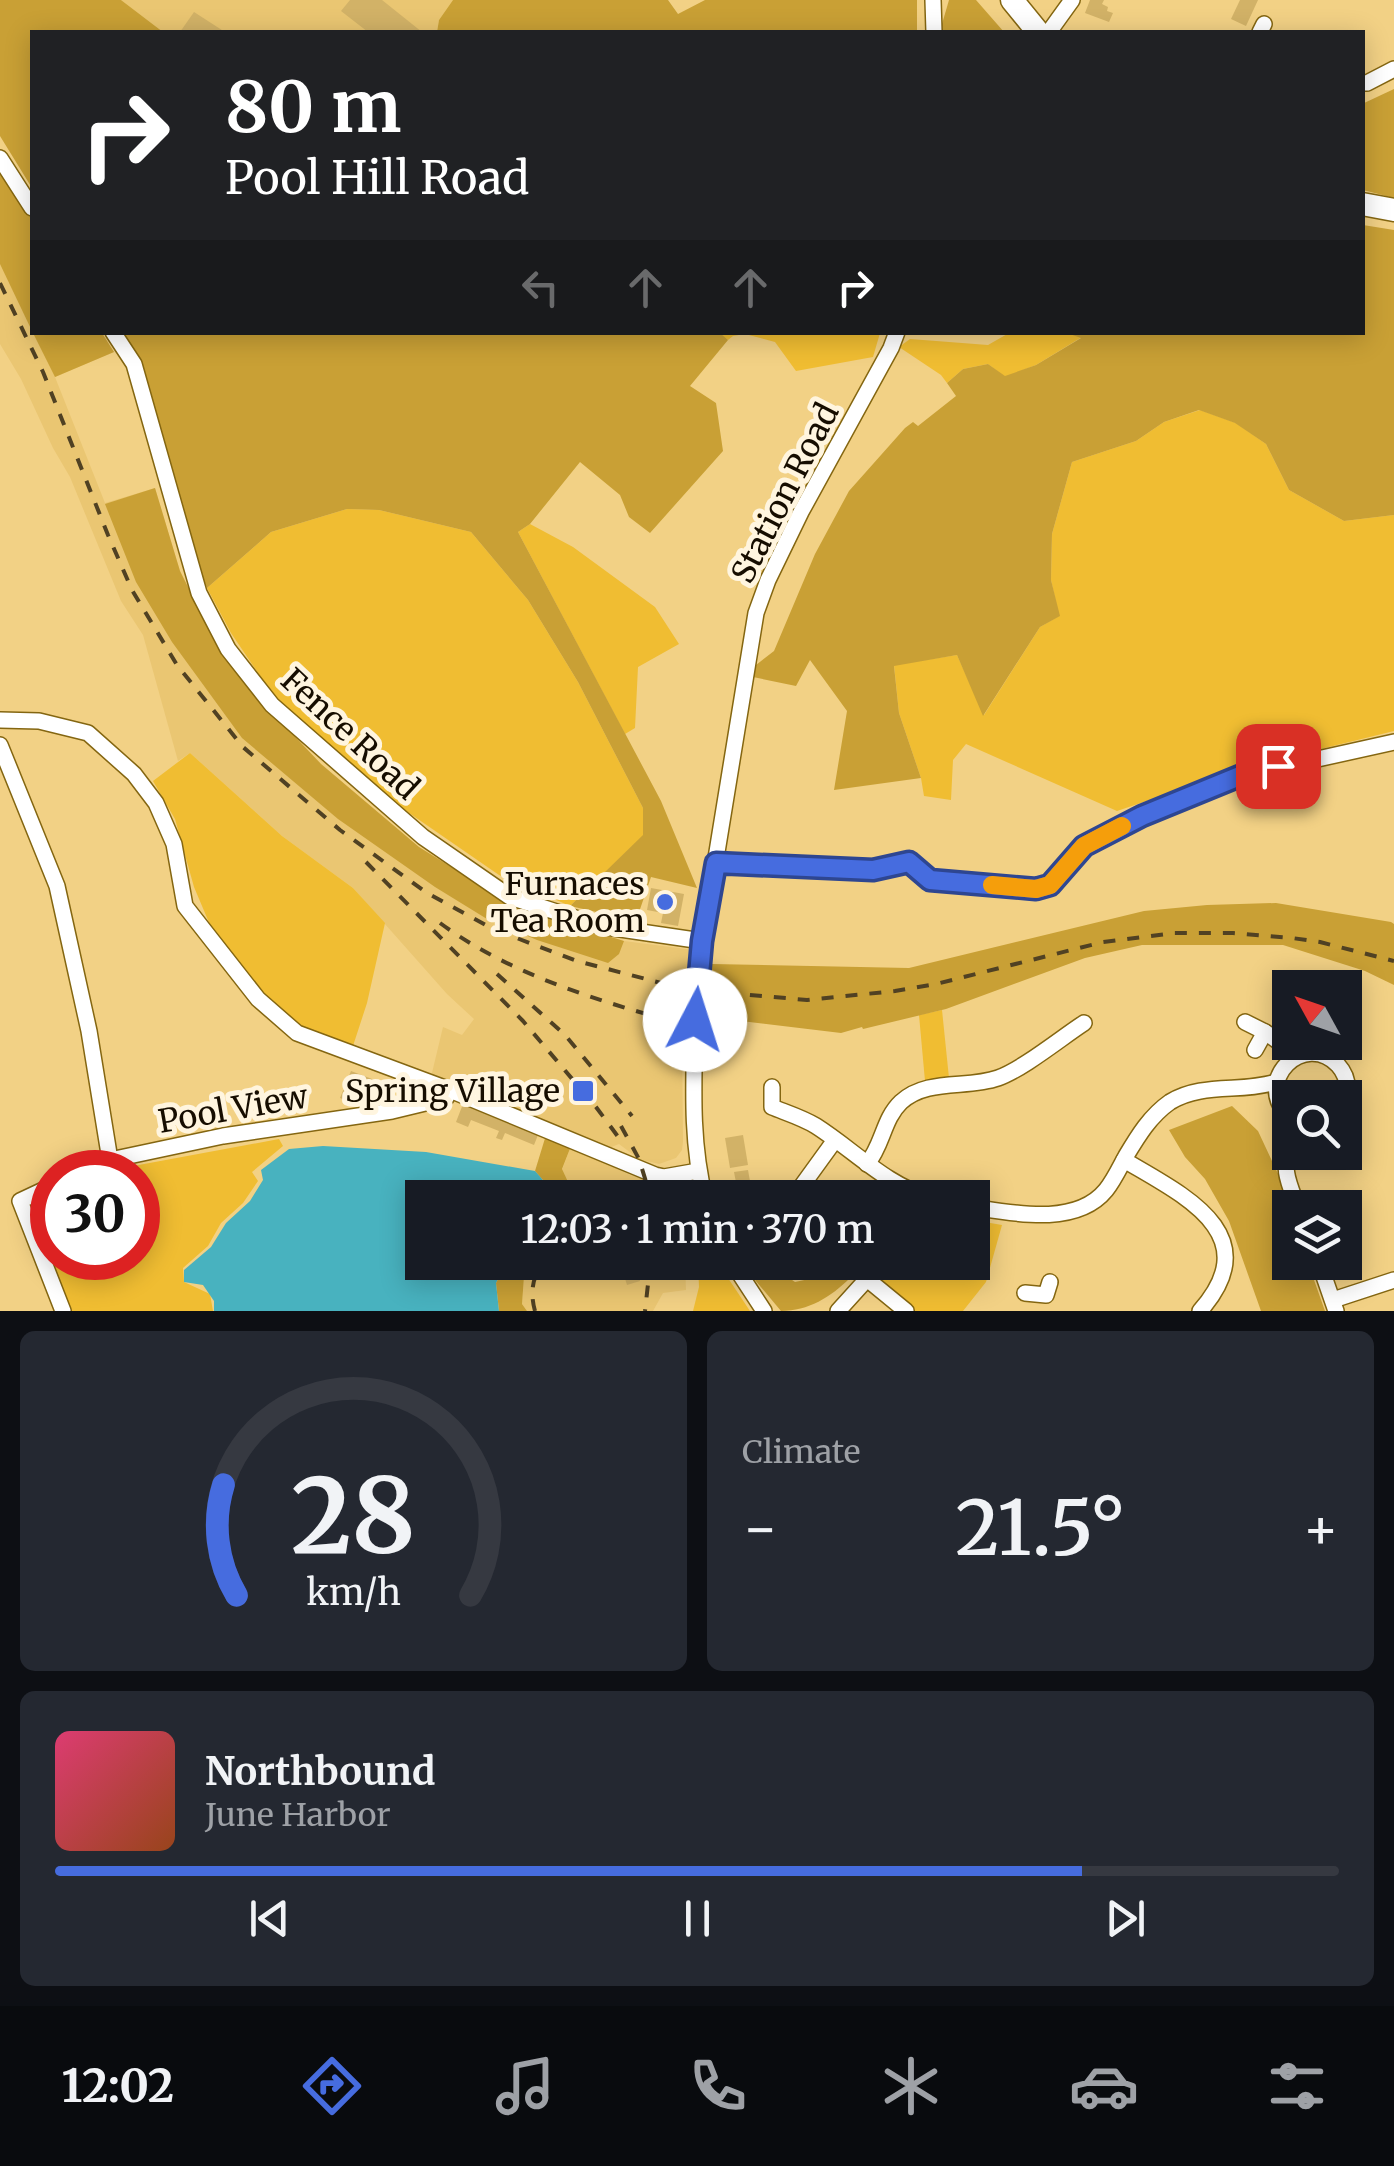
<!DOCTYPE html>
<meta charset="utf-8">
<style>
:root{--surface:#171b24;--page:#242831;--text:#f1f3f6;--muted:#9ea1a6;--line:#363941;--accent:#466cdf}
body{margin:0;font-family:Merriweather,serif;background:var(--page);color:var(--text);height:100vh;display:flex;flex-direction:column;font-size:38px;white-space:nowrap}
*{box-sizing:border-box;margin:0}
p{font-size:32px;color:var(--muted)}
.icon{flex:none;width:55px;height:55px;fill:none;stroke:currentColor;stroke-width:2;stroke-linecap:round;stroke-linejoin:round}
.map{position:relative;height:1311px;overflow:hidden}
.details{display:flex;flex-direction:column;gap:20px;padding:20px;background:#0d0f14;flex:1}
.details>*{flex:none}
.banner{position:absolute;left:30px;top:30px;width:1335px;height:305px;border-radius:0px;box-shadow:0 5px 25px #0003;background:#202124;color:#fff;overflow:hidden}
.needle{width:65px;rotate:310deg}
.controls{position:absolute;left:1272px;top:970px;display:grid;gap:20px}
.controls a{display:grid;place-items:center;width:90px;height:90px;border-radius:0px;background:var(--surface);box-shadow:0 5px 25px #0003;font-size:50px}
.speed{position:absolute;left:30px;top:1150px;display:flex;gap:20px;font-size:50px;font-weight:700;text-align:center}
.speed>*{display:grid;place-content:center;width:130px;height:130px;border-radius:50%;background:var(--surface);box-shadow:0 5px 25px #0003;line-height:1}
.speed .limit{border:15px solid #d22;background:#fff;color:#111}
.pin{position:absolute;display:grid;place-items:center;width:85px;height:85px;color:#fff;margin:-42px;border-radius:20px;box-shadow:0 5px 15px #0006}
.me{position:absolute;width:110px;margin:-55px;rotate:5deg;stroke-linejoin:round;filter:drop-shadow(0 0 8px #0008)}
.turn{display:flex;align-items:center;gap:35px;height:210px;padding:0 30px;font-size:45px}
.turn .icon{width:130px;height:130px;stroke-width:2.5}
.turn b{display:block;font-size:70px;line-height:85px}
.lanes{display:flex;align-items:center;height:95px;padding:0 30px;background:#0003;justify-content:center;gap:50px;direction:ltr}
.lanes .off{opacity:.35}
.big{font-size:75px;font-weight:600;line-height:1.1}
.details .tile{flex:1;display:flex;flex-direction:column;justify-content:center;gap:15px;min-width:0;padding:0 35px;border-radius:15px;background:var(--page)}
.details .dial{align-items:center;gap:0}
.dial svg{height:260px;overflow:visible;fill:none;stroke:var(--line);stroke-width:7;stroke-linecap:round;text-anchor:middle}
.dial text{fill:var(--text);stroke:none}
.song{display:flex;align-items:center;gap:30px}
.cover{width:120px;height:120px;border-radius:15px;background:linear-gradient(135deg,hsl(340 70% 55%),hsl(20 70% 35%))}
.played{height:10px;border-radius:5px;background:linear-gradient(90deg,var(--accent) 80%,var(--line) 80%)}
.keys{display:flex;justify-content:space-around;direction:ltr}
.heat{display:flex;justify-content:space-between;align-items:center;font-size:55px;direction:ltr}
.details .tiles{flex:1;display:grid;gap:20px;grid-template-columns:1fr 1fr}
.tile:last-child{grid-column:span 2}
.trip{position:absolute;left:405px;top:1180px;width:585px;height:100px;border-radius:0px;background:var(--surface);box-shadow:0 5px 25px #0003;font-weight:600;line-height:100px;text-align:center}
.menu{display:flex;height:160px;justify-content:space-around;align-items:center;background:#090b0e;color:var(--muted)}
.menu .icon{width:70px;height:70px}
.menu .selected{color:var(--accent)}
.menu b{font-size:45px;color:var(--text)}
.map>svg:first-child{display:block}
</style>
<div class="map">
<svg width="1394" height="1311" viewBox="0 0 1394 1311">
<rect width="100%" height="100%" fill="#f2d185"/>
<!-- built -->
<g fill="#eac672">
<path d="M121,0H453L439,20L437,32H163Z"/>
<path d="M0,169L32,220V332L102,333L114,352L55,377L105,503L155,488L180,571L214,639L243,682L321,764L419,847L517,908L624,941L694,950L682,1013L683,1142L682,1150L676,1158L659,1164L639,1159L619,1144L609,1148L431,1077L443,1027L462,1035L474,1019L447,994L353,888L282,836L190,753L178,761L143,635L121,601L70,477L53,448L21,379L0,344Z"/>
<path d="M571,1146L630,1175L662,1185L666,1197H567L569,1184L562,1170Z"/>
<path d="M525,1263H685L686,1290L663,1293L653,1311H527L522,1304Z"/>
</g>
<!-- green -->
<g fill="#f0bd32">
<path d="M719,333H880L873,357L796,371L775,342L745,334L733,336L728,340Z"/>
<path d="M1009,333H1067L1082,337L1036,365L1005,377L988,364L963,369L947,383L941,375L899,347L910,339L988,345Z"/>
<path d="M1200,410L1236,423L1266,444L1289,490L1344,521L1394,515V731L1248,767L1117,811L966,744L953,760L951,800L924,796L921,778L899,713L894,665L957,655L984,715L1040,627L1059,616L1051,580L1052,534L1072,462L1136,441L1164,422Z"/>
<path d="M347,509L379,510L471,532L528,600L578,682L643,808L644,835L570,906L499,875L399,806L275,698L231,633L207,588L271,532Z"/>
<path d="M530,524L573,547L655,607L679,644L638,667L635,728L625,734L518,532Z"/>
<path d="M190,753L282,836L353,888L385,923L367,1003L352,1049L322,1038L300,1026L265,998L213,932L194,887L175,819L153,781Z"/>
<path d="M942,1010L949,1078L925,1081L919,1015Z"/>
<path d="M279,1139L283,1146L252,1172L258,1181L243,1203L221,1223L208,1246L183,1268L184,1282L210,1294L213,1311H71L66,1307L29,1206L52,1195V1258H138V1172H101Z"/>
<path d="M973,1220L1002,1225L986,1282L963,1311H915L883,1286L882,1276L889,1263L972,1262Z"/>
<path d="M698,1262L718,1263L750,1311H693L699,1287Z"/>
</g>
<!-- forest -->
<g fill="#c9a035">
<path d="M0,0H121L163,32H32V188L0,136Z"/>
<path d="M453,0H668L678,14L705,0H917V32H437L439,20Z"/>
<path d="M949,0H976L1004,32H943L942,24Z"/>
<path d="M1394,89V198L1363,190L1362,104Z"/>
<path d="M0,169L32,220V331L0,264Z"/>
<path d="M1363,225L1394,230V515L1344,521L1289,490L1266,444L1235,423L1199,410L1164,422L1136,441L1072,462L1052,534L1051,580L1060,616L1040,627L983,716L957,655L894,666L899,713L921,778L834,790L847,711L810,660L796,686L753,677L756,665L774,651L815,554L849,491L905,428L913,422L918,426L956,396L947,383L963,369L988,364L1005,376L1036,365L1081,338L1067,333L1362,332Z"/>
<path d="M719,332L728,340L690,386L716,403L723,451L650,533L629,517L620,495L580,462L530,524L518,532L661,801L697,888L651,877L636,921L570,906L643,835V808L578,682L528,600L471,532L379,510L347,509L271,532L207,588L193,552L156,413L138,359L122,333Z"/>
<path d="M33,333H102L114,352L55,377Z"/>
<path d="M155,488L180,571L214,639L243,682L321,764L419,847L517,908L624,941L619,954L608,963L537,940L487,919L435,887L338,819L242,738L172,642L136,582L105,504Z"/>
<path d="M1276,903L1391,922L1394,924V985L1365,971L1283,945H1142L1085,958L946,1009L863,1029L862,1027L841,1033L708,1017L712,964L909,968L1144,911L1207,905Z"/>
<path d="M1232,1106L1258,1131L1279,1176L1290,1208V1262L1308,1263L1325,1311H1261L1229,1221L1205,1179L1185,1157L1169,1130Z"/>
<path d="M546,1135L571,1146L562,1169L569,1184L567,1197H547C550,1186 542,1179 535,1171Z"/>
<path d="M506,1263H525L522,1304L527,1311H499L496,1283Z"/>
<path d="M744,1263H767L795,1282L842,1272L850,1278C831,1297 808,1311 781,1311L750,1274Z"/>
</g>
<!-- water -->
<path fill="#48b2bf" d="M323,1146L426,1152L535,1171C542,1179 550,1186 547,1197L422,1198V1262L506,1263L496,1283L499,1311H214V1301L203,1285L184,1282V1270L211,1247L226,1223L250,1201L263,1180L261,1170L289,1149Z"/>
<!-- building -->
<g fill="#d2b267">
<path d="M350,0H382L422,32H368L341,11Z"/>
<path d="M1090,0H1104L1102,4L1108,7L1107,11L1113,13L1109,22L1085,13Z"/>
<path d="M1240,0H1258L1246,26L1231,19Z"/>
<path d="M194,12L225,32H180Z"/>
<path d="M651,888L684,894L678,926L661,923L663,913L647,910Z"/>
<path d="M351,1071L380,1082L375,1096L364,1091L358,1105L340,1098Z"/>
<path d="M463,1104L538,1135L534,1145L505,1133L502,1140L496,1138L499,1131L471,1120L468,1127L456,1122Z"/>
<path d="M743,1135L748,1165L730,1168L725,1138Z"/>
<path d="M748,1170L753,1198H739L734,1172Z"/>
<path d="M620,1262H635L640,1281L627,1285Z"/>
<path d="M654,1262H685L687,1267L659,1277Z"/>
</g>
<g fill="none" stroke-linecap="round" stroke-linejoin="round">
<defs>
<g id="street">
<path d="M933,0L934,32"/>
<path d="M1049,32L1072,0"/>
<path d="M1260,32L1264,24"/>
<path d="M1362,83H1367L1394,69"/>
<path d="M0,158L32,208"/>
<path d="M113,332L134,364L199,593L228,649L272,705L423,837L510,897L600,926L702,941"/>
<path d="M0,720L39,721L88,733L134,774L156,803L174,844L185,906L258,999L297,1033L450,1090L655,1175L664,1177L698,1171"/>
<path d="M0,745L57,886L89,1031L110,1160"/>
<path d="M716,863L873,871L909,862L930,880L1036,889L1050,885L1084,846L1142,816L1204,789L1251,771L1304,762L1394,742"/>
<path d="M701,950L756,613L768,580L801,512L891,348L897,332"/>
<path d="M695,1020C694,1080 690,1140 705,1198"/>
<path d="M1245,1022L1265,1032L1255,1050"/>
<path d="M1265,1032L1279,1042L1292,1059"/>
<path d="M772,1087V1107C787,1113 803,1118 816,1126C855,1151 886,1185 931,1198"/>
<path d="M1290,1118C1251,1080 1305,1030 1338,1065C1348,1076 1349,1089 1345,1102"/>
<path d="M1290,1144C1281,1170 1289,1183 1298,1208"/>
<path d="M1124,1160C1183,1195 1268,1234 1200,1311"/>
<path d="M867,1164C883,1145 883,1119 901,1102C927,1078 967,1089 998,1078C1023,1069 1061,1038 1084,1023"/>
<path d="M82,1172L110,1160L223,1136L392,1111L446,1098L450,1090"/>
<path d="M52,1186L20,1201L63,1311"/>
<path d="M793,1198L835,1140"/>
<path d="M972,1207C1012,1213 1076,1227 1106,1190C1114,1180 1120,1167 1126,1156C1138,1136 1150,1116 1170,1102C1202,1082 1242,1093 1276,1082"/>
<path d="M732,1262L764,1311"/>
<path d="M1319,1262L1336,1311"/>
<path d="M867,1279L906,1311"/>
<path d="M1025,1293L1046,1295L1050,1282"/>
<path d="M1333,1300L1394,1280"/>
<path d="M838,1311L867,1279L875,1262"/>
</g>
<g id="secondary">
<path d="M1012,0L1038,32"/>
<path d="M1362,204L1394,210"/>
</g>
</defs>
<!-- street casing -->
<use href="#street" stroke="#846611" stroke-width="18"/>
<!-- secondary casing -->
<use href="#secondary" stroke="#846611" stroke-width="25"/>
<!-- street -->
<use href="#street" stroke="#fff" stroke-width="15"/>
<!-- secondary -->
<use href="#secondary" stroke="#fff" stroke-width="22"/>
<!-- rail -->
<g stroke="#504123" stroke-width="4" stroke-dasharray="12 12" stroke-linecap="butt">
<path d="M0,283L43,372L108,535L132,590L177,665L243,747L340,830L427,893L493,929L577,961L684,989L807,1000L895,991L936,984L1103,942L1174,933H1233L1292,938L1320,942L1394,961"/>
<path d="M366,862L523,1021L596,1107L622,1142"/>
<path d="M440,923C511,975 594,999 677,1023"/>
<path d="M497,974L565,1035L632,1116"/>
<path d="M621,1126L639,1159L651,1198"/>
<path d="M643,1262L648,1284L645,1311"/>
<path d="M535,1311C530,1293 532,1278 543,1262"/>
</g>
<defs>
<path id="street-bridge" d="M695,1020L701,957"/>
</defs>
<!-- street-bridge casing -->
<use href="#street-bridge" stroke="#846611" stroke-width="18" stroke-linecap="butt"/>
<!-- street-bridge -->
<use href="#street-bridge" stroke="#fff" stroke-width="15"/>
</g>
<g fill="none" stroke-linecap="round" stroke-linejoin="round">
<defs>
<path id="route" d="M695,1020L702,941L716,863L873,870L909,862L930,880L1036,889L1050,885L1084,846L1142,816L1252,771L1278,766"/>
</defs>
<!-- route casing -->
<use href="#route" stroke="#2e4691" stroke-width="25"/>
<!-- route -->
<use href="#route" stroke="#466cdf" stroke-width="18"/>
<!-- slow -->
<path stroke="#f59e0b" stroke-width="18" d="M992,885L1036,889L1050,885L1084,846L1122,826"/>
</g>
<!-- markers -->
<g fill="#466cdf" stroke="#fff5df" stroke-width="4">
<circle cx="665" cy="902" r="10"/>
<rect x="571" y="1079" width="24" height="24" rx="5"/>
</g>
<g text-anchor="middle" stroke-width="10" stroke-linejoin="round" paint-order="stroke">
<!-- street labels -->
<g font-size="32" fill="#160d00" stroke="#fff5df">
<text transform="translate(785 493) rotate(-63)" y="11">Station Road</text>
<text transform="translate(350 734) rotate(43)" y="11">Fence Road</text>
<text transform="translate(233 1109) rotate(-10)" y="11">Pool View</text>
</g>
<!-- poi labels -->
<g font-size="32" fill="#160d00" stroke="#fff5df" text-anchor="end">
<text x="645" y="895">Furnaces<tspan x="645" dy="37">Tea Room</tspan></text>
<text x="560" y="1102">Spring Village</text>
</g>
</g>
</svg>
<div class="controls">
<a><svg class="needle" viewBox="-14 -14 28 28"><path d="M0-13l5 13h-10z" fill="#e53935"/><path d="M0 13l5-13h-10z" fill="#9ea1a6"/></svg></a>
<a><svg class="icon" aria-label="search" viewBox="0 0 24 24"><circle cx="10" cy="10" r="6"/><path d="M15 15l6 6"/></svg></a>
<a><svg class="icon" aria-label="layers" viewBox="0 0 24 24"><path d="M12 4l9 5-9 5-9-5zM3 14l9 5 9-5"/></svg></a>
</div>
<div class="speed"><div class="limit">30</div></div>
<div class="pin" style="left:1278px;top:766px;background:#d93025"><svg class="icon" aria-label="arrive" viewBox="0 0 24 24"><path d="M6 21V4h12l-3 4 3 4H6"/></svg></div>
<svg class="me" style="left:695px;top:1020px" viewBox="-20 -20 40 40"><circle r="19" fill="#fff"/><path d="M0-13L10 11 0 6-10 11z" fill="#466cdf"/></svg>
<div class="trip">12:03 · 1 min · 370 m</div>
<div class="banner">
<div class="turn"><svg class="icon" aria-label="right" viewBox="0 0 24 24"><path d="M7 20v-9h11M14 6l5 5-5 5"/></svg><div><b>80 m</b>Pool Hill Road</div></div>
<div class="lanes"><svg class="icon off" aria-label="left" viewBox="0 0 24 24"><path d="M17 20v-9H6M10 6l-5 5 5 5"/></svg><svg class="icon off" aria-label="ahead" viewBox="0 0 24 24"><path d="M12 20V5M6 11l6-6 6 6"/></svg><svg class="icon off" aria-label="ahead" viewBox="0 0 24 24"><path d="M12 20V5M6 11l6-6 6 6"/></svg><svg class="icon" aria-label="right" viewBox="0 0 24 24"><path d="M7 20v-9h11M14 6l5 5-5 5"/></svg></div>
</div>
</div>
<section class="details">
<div class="tiles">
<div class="tile dial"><svg viewBox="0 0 100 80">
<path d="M14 69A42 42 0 1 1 86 69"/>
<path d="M14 69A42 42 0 0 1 10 35" stroke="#466cdf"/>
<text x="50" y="56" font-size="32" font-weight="700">28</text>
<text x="50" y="72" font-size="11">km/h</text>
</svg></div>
<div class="tile"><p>Climate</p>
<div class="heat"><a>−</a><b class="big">21.5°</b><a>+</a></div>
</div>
<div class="tile">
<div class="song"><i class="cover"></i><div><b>Northbound</b><p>June Harbor</p></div></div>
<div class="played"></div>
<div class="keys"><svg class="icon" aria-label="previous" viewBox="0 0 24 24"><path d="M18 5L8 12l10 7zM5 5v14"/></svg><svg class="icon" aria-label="pause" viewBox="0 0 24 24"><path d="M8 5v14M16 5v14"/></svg><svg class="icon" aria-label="next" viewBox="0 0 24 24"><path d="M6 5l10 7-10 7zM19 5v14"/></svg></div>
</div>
</div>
</section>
<nav class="menu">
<b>12:02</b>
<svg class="icon selected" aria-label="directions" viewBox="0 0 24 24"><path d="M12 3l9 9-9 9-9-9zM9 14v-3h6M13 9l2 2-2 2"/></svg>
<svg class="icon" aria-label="music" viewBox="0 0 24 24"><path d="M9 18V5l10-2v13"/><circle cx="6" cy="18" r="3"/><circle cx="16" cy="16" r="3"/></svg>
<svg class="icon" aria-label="phone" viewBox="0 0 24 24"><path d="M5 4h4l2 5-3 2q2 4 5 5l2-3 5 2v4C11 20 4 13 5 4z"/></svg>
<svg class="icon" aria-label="climate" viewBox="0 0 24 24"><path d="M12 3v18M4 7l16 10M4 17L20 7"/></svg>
<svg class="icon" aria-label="car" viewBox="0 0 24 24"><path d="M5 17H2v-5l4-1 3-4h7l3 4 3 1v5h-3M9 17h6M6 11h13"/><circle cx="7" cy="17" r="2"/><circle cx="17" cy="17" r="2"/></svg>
<svg class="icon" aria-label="filters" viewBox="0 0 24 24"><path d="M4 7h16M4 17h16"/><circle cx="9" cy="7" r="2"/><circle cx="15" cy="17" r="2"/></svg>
</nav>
